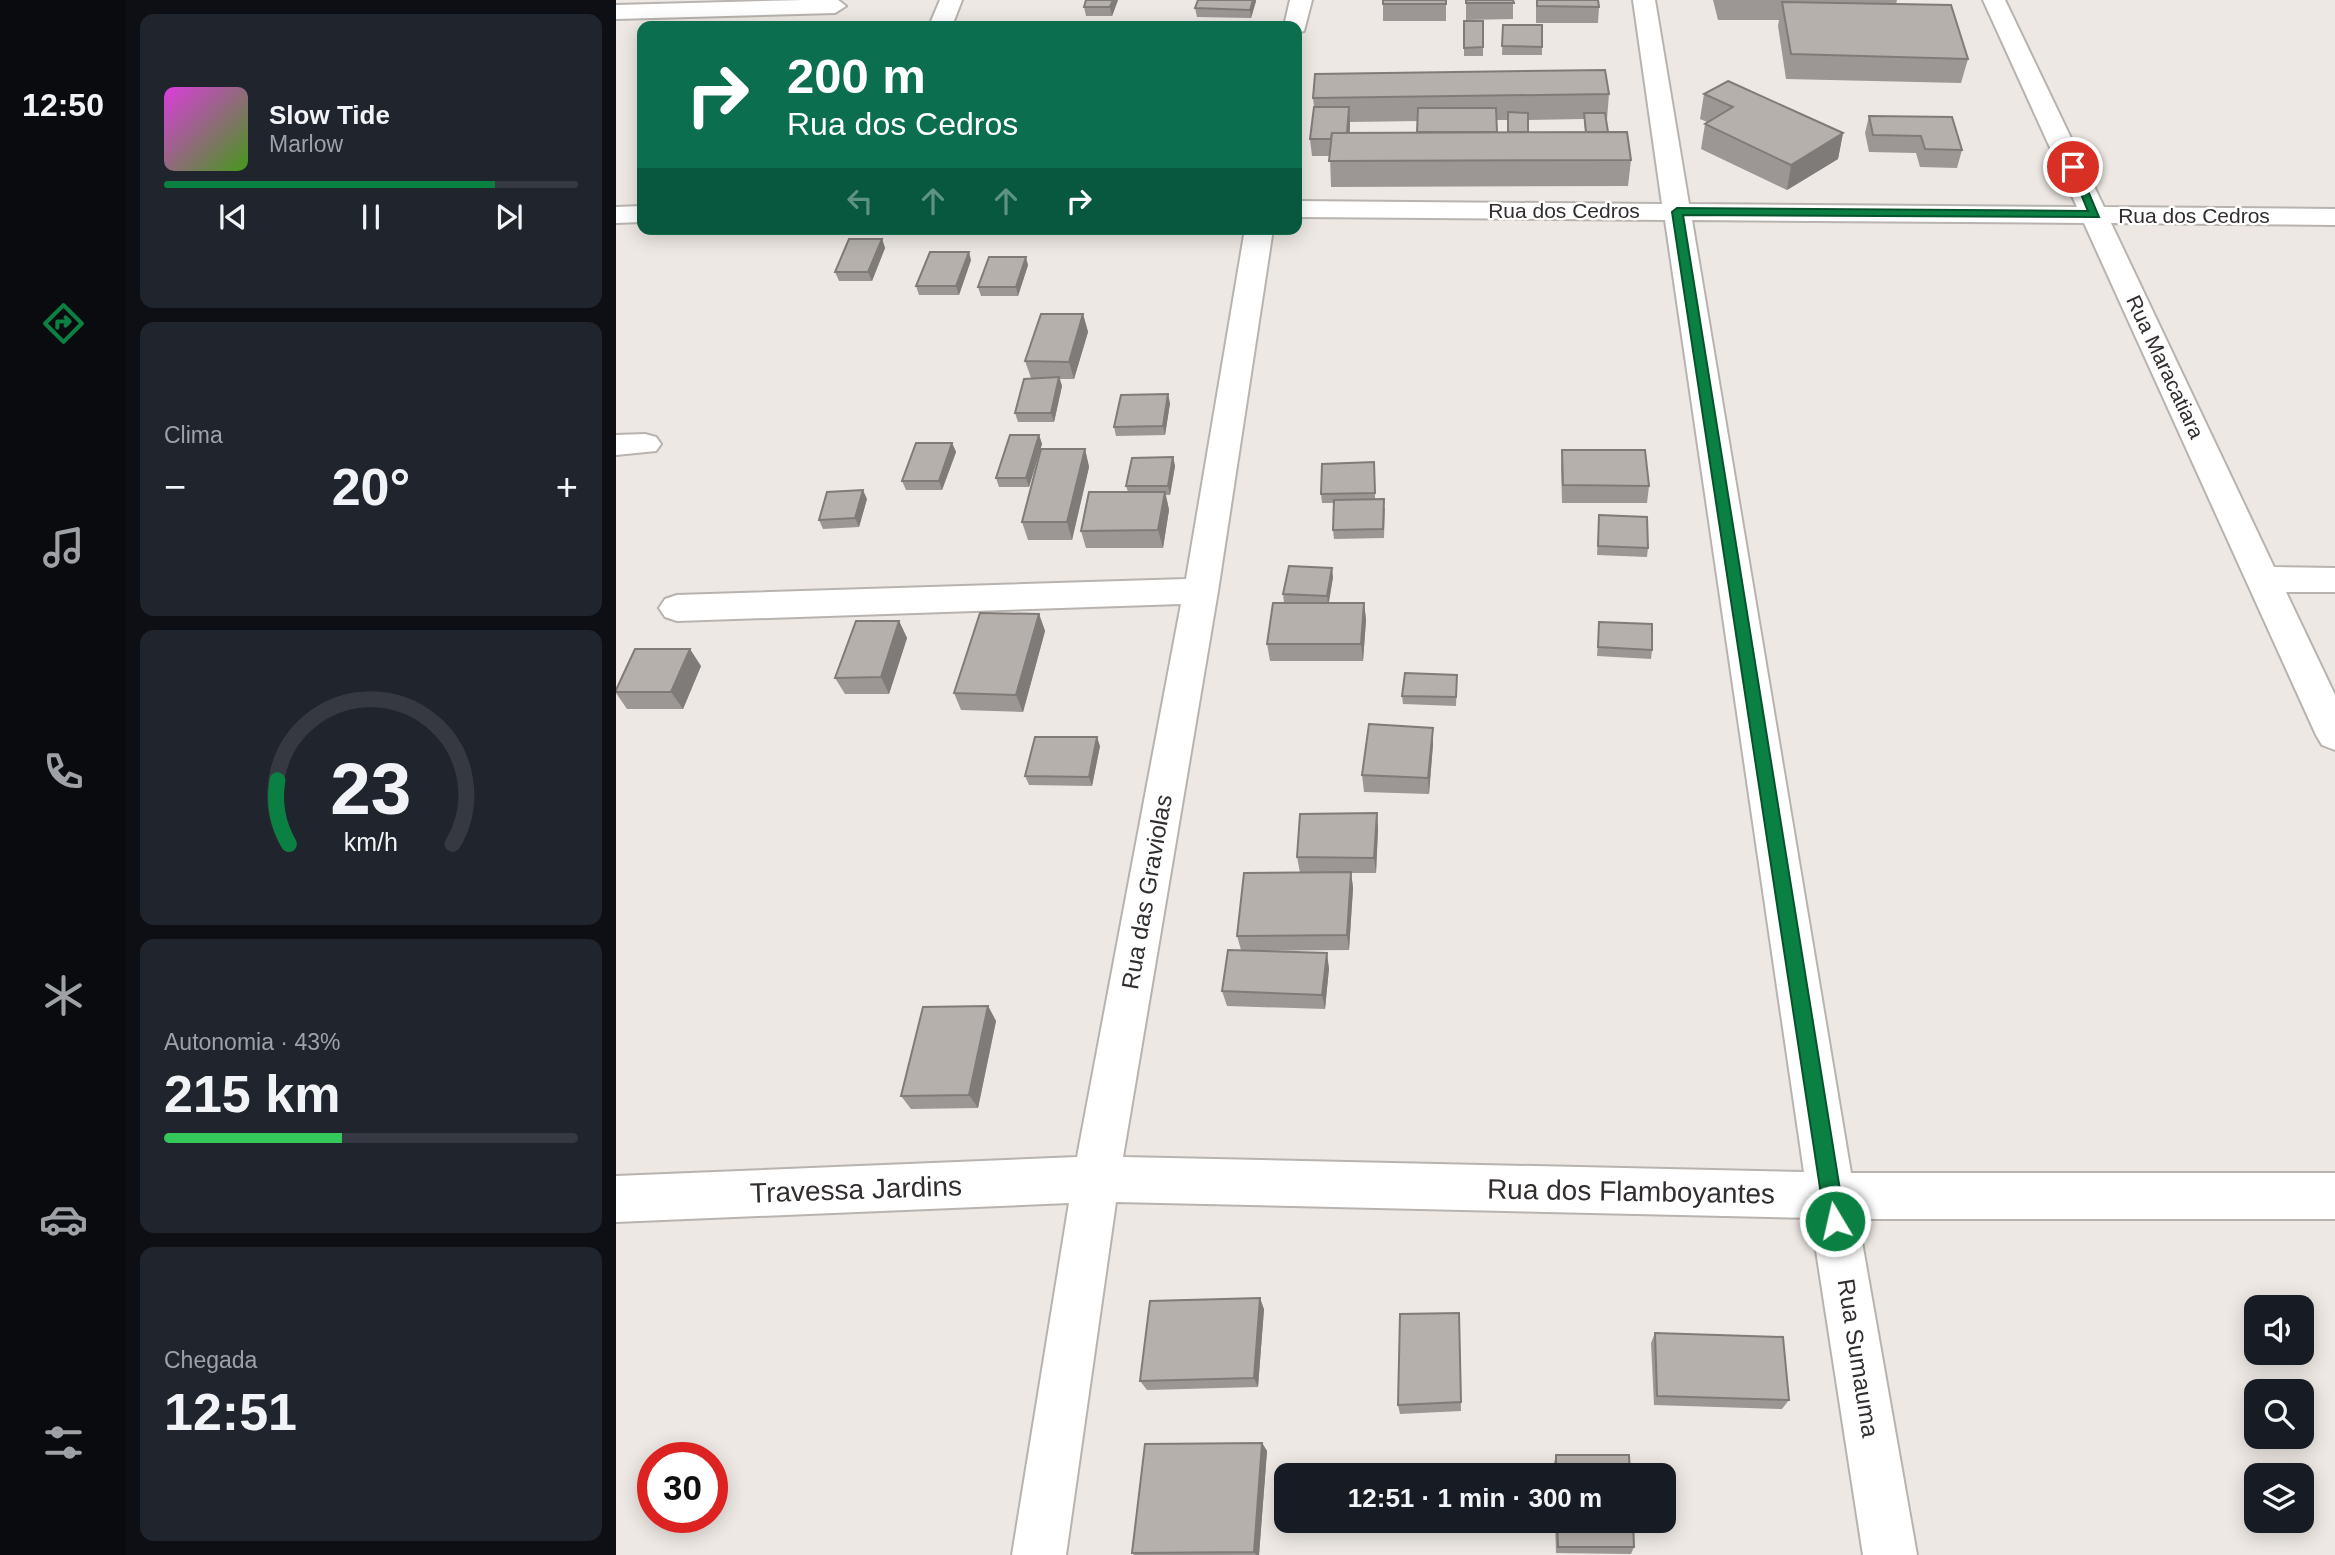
<!DOCTYPE html>
<html lang="pt">
<meta charset="utf-8">
<style>
:root{--surface:#171b24;--page:#20242c;--text:#f1f3f6;--muted:#9ea1a6;--line:#363941;--accent:#0b8043}
body{margin:0;font-family:Arial,sans-serif;background:var(--page);color:var(--text);height:100vh;display:flex;flex-direction:column;font-size:26px;white-space:nowrap}
*{box-sizing:border-box;margin:0}
p{font-size:23px;color:var(--muted)}
.icon{flex:none;width:38px;height:38px;fill:none;stroke:currentColor;stroke-width:2;stroke-linecap:round;stroke-linejoin:round}
.map{position:relative;flex:1;overflow:hidden}
.panel{display:flex;flex-direction:column;gap:14px;padding:14px;background:#0d0f14;width:490px}
.panel>*{flex:none}
.banner{position:absolute;left:21px;top:21px;width:665px;height:214px;border-radius:14px;box-shadow:0 4px 18px #0003;background:#0b6e4f;color:#fff;overflow:hidden}
.controls{position:absolute;left:1628px;top:1295px;display:grid;gap:14px}
.controls a{display:grid;place-items:center;width:70px;height:70px;border-radius:14px;background:var(--surface);box-shadow:0 4px 18px #0003;font-size:35px}
.speed{position:absolute;left:21px;top:1442px;display:flex;gap:14px;font-size:35px;font-weight:700;text-align:center}
.speed>*{display:grid;place-content:center;width:91px;height:91px;border-radius:50%;background:var(--surface);box-shadow:0 4px 18px #0003;line-height:1}
.speed .limit{border:10px solid #d22;background:#fff;color:#111}
.pin{position:absolute;display:grid;place-items:center;width:60px;height:60px;color:#fff;margin:-30px;border:4px solid #fff;border-radius:50%;box-shadow:0 2px 7px #0007}
.me{position:absolute;width:77px;margin:-38px;rotate:351deg;stroke-linejoin:round;filter:drop-shadow(0 0 5px #0008)}
.turn{display:flex;align-items:center;gap:24px;height:147px;padding:0 35px;font-size:32px}
.turn .icon{width:91px;height:91px;stroke-width:2.5}
.turn b{display:block;font-size:49px;line-height:60px}
.lanes{display:flex;align-items:center;height:66px;padding:0 35px;background:#0003;justify-content:center;gap:35px;direction:ltr}
.lanes .off{opacity:.35}
.big{font-size:52px;font-weight:600;line-height:1.1}
.panel .tile{flex:1;display:flex;flex-direction:column;justify-content:center;gap:10px;min-width:0;padding:0 24px;border-radius:14px;background:var(--page)}
.panel .dial{align-items:center;gap:0}
.dial svg{height:182px;overflow:visible;fill:none;stroke:var(--line);stroke-width:7;stroke-linecap:round;text-anchor:middle}
.dial text{fill:var(--text);stroke:none}
.song{display:flex;align-items:center;gap:21px}
.cover{width:84px;height:84px;border-radius:10px;background:linear-gradient(135deg,hsl(300 70% 55%),hsl(100 70% 35%))}
.played{height:7px;border-radius:4px;background:linear-gradient(90deg,var(--accent) 80%,var(--line) 80%)}
.keys{display:flex;justify-content:space-around;direction:ltr}
.heat{display:flex;justify-content:space-between;align-items:center;font-size:38px;direction:ltr}
.charge{height:10px;border-radius:5px;background:linear-gradient(90deg,#34c759 43%,var(--line) 0)}
.trip{position:absolute;left:658px;top:1463px;width:402px;height:70px;border-radius:14px;background:var(--surface);box-shadow:0 4px 18px #0003;font-weight:600;line-height:70px;text-align:center}
main{display:flex;flex:1;min-height:0}
.tabs{display:flex;flex-direction:column;width:126px;justify-content:space-around;align-items:center;background:#090b0e;color:var(--muted)}
.tabs .icon{width:49px;height:49px}
.tabs .active{color:var(--accent)}
.tabs b{font-size:32px;color:var(--text)}
.map>svg:first-child{display:block}
</style>
<main>
<nav class="tabs">
<b>12:50</b>
<svg class="icon active" aria-label="directions" viewBox="0 0 24 24"><path d="M12 3l9 9-9 9-9-9zM9 14v-3h6M13 9l2 2-2 2"/></svg>
<svg class="icon" aria-label="music" viewBox="0 0 24 24"><path d="M9 18V5l10-2v13"/><circle cx="6" cy="18" r="3"/><circle cx="16" cy="16" r="3"/></svg>
<svg class="icon" aria-label="phone" viewBox="0 0 24 24"><path d="M5 4h4l2 5-3 2q2 4 5 5l2-3 5 2v4C11 20 4 13 5 4z"/></svg>
<svg class="icon" aria-label="climate" viewBox="0 0 24 24"><path d="M12 3v18M4 7l16 10M4 17L20 7"/></svg>
<svg class="icon" aria-label="car" viewBox="0 0 24 24"><path d="M5 17H2v-5l4-1 3-4h7l3 4 3 1v5h-3M9 17h6M6 11h13"/><circle cx="7" cy="17" r="2"/><circle cx="17" cy="17" r="2"/></svg>
<svg class="icon" aria-label="filters" viewBox="0 0 24 24"><path d="M4 7h16M4 17h16"/><circle cx="9" cy="7" r="2"/><circle cx="15" cy="17" r="2"/></svg>
</nav>
<section class="panel">
<div class="tile">
<div class="song"><i class="cover"></i><div><b>Slow Tide</b><p>Marlow</p></div></div>
<div class="played"></div>
<div class="keys"><svg class="icon" aria-label="previous" viewBox="0 0 24 24"><path d="M18 5L8 12l10 7zM5 5v14"/></svg><svg class="icon" aria-label="pause" viewBox="0 0 24 24"><path d="M8 5v14M16 5v14"/></svg><svg class="icon" aria-label="next" viewBox="0 0 24 24"><path d="M6 5l10 7-10 7zM19 5v14"/></svg></div>
</div>
<div class="tile"><p>Clima</p>
<div class="heat"><a>−</a><b class="big">20°</b><a>+</a></div>
</div>
<div class="tile dial"><svg viewBox="0 0 100 80">
<path d="M14 69A42 42 0 1 1 86 69"/>
<path d="M14 69A42 42 0 0 1 9 41" stroke="#0b8043"/>
<text x="50" y="56" font-size="32" font-weight="700">23</text>
<text x="50" y="72" font-size="11">km/h</text>
</svg></div>
<div class="tile"><p>Autonomia · 43%</p><b class="big">215 km</b><div class="charge"></div></div>
<div class="tile"><p>Chegada</p><b class="big">12:51</b></div>
</section>
<div class="map">
<svg width="1719" height="1555" viewBox="0 0 1719 1555">
<rect width="100%" height="100%" fill="#ede8e3"/>
<g fill="none" stroke-linecap="round" stroke-linejoin="round">
<defs>
<g id="minor">
<path d="M188,0H222L230,6L219,13L0,19V5Z"/>
<path d="M324,0H346L336,26H313Z"/>
<path d="M674,0H696L688,31L681,33V26H668Z"/>
<path d="M1017,0H1039L1073,204L1461,207L1367,0H1389L1488,207L1719,209V225L1495,223L1658,567L1719,568V592H1670L1719,695V750L1706,745L1700,735L1468,223L1076,220L1235,1173H1719V1219H1242L1301,1555H1247L1195,1218L500,1202L450,1555H396L453,1203L0,1222V1176L461,1157L565,604L61,621L49,617L43,608L49,599L61,595L570,579L629,229H657L602,591L507,1157L1188,1172L1049,220L681,217V201L1046,204Z"/>
<path d="M26,206V222L0,223V207Z"/>
<path d="M29,434L40,437L45,444L40,451L0,455V435Z"/>
</g>
</defs>
<!-- minor casing -->
<use href="#minor" stroke="#b8b3ae" stroke-width="4"/>
<!-- minor -->
<use href="#minor" fill="#fff" fill-rule="evenodd"/>
</g>
<!-- wall -->
<g fill="#9c9794" fill-rule="evenodd">
<path d="M502,0L496,16H470L468,7Z"/>
<path d="M582,0H640V1L635,18L581,17L579,8Z"/>
<path d="M830,0V21H767V4Z"/>
<path d="M850,0H897V19L850,20Z"/>
<path d="M920,0L983,7L982,23H920Z"/>
<path d="M1097,0H1281L1280,4L1352,59L1345,83L1170,79L1162,26L1163,20H1102Z"/>
<rect x="848" y="21" width="19" height="35"/>
<path d="M887,25L926,47V55H886Z"/>
<path d="M993,94L991,119H990L992,132L1015,160L1012,186L715,187L714,156H696L694,139L698,107L697,98ZM968,119L969,132H912V120ZM880,120H891L892,132H881ZM802,121L801,132L734,133V122Z"/>
<path d="M1088,94L1227,133L1222,159L1171,190L1085,149L1089,124L1091,122L1084,119Z"/>
<path d="M1253,116L1346,150L1341,168L1304,167L1300,153L1253,152L1249,133Z"/>
<path d="M266,239L269,248L256,281H223L219,272Z"/>
<path d="M355,260L343,295H303L300,286Z"/>
<path d="M412,265L402,296H365L362,287Z"/>
<path d="M467,314L472,332L458,379H444L446,386L438,422H402L399,413L415,378L409,361Z"/>
<path d="M554,403L549,435L500,436L498,427Z"/>
<path d="M423,435L426,444L413,487H383L380,478Z"/>
<path d="M336,443L340,452L326,490H290L286,481Z"/>
<path d="M469,449L473,467L456,540H412L406,522Z"/>
<path d="M946,450L1033,486L1031,503H946L945,467Z"/>
<path d="M557,457L559,466L554,495H550L553,510L547,548H470L465,531L512,492L510,486Z"/>
<path d="M759,471V499L769,508L768,538L718,539L717,530L718,503H706L705,494Z"/>
<path d="M251,499L243,527L207,529L203,520Z"/>
<path d="M983,515L1032,548L1031,557L981,555Z"/>
<path d="M717,577L713,603H748L750,620L747,661H654L651,644L668,603L667,594Z"/>
<path d="M423,614L429,631L407,712L345,710L338,693Z"/>
<path d="M283,621L291,638L273,694H229L219,678Z"/>
<path d="M983,622L1036,650L1035,659L981,656Z"/>
<path d="M85,666L67,709H11L0,693V690Z"/>
<path d="M841,683L840,706L787,704L786,696Z"/>
<path d="M817,728V744L813,794L748,792L746,775Z"/>
<path d="M484,746L476,786L413,785L409,776Z"/>
<path d="M761,813L762,829L760,873H735L737,888L733,950L635,951L713,968L709,1009L611,1006L606,991L625,950L621,936L684,873L681,857Z"/>
<path d="M372,1006L380,1021L362,1108L295,1109L285,1096Z"/>
<path d="M648,1309L642,1387L531,1390L524,1381Z"/>
<path d="M843,1313L845,1411L784,1414L782,1405Z"/>
<path d="M1039,1333L1173,1400L1166,1409L1038,1405L1035,1343Z"/>
<path d="M646,1443L651,1451L643,1555H518L516,1553Z"/>
<path d="M940,1455L1014,1475H938V1463Z"/>
<path d="M939,1521H1017L1018,1547L1015,1554L940,1553Z"/>
</g>
<!-- shaded-wall -->
<g fill="#7f7b78">
<path d="M497,0H502L496,16L494,7Z"/>
<path d="M637,0H640V1L635,18L634,10Z"/>
<path d="M733,107L734,124L732,156L731,139Z"/>
<path d="M1227,133L1222,159L1171,190L1175,165Z"/>
<path d="M266,239L269,248L256,281L252,272Z"/>
<path d="M353,252L355,260L343,295L340,286Z"/>
<path d="M410,257L412,265L402,296L400,287Z"/>
<path d="M467,314L472,332L458,379L453,362Z"/>
<path d="M443,377L446,386L438,422L435,413Z"/>
<path d="M552,394L554,403L549,435L547,426Z"/>
<path d="M423,435L426,444L413,487L410,478Z"/>
<path d="M336,443L340,452L326,490L323,481Z"/>
<path d="M469,449L473,467L456,540L451,522Z"/>
<path d="M557,457L559,466L554,495L552,486Z"/>
<path d="M247,490L251,499L243,527L239,518Z"/>
<path d="M549,492L553,510L547,548L542,530Z"/>
<path d="M716,568L717,577L712,605L711,596Z"/>
<path d="M748,603L750,620L747,661L745,644Z"/>
<path d="M423,614L429,631L407,712L400,695Z"/>
<path d="M283,621L291,638L273,694L265,677Z"/>
<path d="M74,649L85,666L67,709L55,692Z"/>
<path d="M817,728V744L813,794L812,778Z"/>
<path d="M481,737L484,746L476,786L473,777Z"/>
<path d="M761,813L762,829L760,873L758,858Z"/>
<path d="M735,872L737,888L733,950L731,935Z"/>
<path d="M711,953L713,968L709,1009L706,995Z"/>
<path d="M372,1006L380,1021L362,1108L353,1095Z"/>
<path d="M644,1298L648,1309L642,1387L638,1378Z"/>
<path d="M646,1443L651,1451L643,1555H640L638,1552Z"/>
</g>
<!-- building -->
<g fill="#b5b0ac" stroke="#7f7b78" stroke-width="2">
<path d="M470,0H497L494,7H468Z"/>
<path d="M582,0H637L634,10L579,8Z"/>
<rect x="767" y="0" width="63" height="4"/>
<path d="M850,0H897L898,3H850Z"/>
<path d="M921,0H982L983,7L921,6Z"/>
<path d="M1166,2L1335,5L1352,59L1175,54Z"/>
<path d="M848,21H867V47L848,48Z"/>
<path d="M887,25H926V47L886,46Z"/>
<path d="M989,70L993,94L697,98L699,74Z"/>
<path d="M1112,81L1227,133L1175,165L1089,124L1117,107L1088,94Z"/>
<path d="M698,107H733L731,133H716L715,139H694Z"/>
<path d="M802,108H880L881,132H801Z"/>
<path d="M892,112L912,113V132H892Z"/>
<path d="M968,113H989L992,132H970Z"/>
<path d="M1253,116L1336,117L1346,150L1309,149L1305,136L1257,135Z"/>
<path d="M1011,132L1015,160L713,161L716,133Z"/>
<path d="M233,239H266L252,272H219Z"/>
<path d="M314,252H353L340,286H300Z"/>
<path d="M373,257H410L400,287H362Z"/>
<path d="M425,314H467L453,362L409,361Z"/>
<path d="M443,377L435,413H399L408,379Z"/>
<path d="M552,394L547,426L498,427L505,395Z"/>
<path d="M394,435H423L410,478H380Z"/>
<path d="M300,443H336L323,481H286Z"/>
<path d="M425,449H469L451,522H406Z"/>
<path d="M946,450H1029L1033,486L947,485Z"/>
<path d="M557,457L552,486H510L516,458Z"/>
<path d="M758,462L759,493L705,494L706,464Z"/>
<path d="M247,490L239,518L203,520L211,492Z"/>
<path d="M473,492H549L542,530L465,531Z"/>
<path d="M768,499L767,529L717,530L718,500Z"/>
<path d="M983,515L1031,517L1032,548L982,546Z"/>
<path d="M673,566L716,568L711,596L667,594Z"/>
<path d="M657,603H748L745,644H651Z"/>
<path d="M364,613L423,614L400,695L338,693Z"/>
<path d="M240,621H283L265,677L219,678Z"/>
<path d="M983,622L1036,624V650L982,647Z"/>
<path d="M19,649H74L55,692H0V690Z"/>
<path d="M789,673L841,675L840,697L786,696Z"/>
<path d="M753,724L817,728L812,778L746,775Z"/>
<path d="M419,737H481L473,777L409,776Z"/>
<path d="M761,813L758,858L681,857L684,814Z"/>
<path d="M735,872L731,935L621,936L628,873Z"/>
<path d="M612,950L711,953L706,995L606,991Z"/>
<path d="M372,1006L353,1095L285,1096L307,1007Z"/>
<path d="M644,1298L638,1378L524,1381L534,1301Z"/>
<path d="M843,1313L845,1402L782,1405L784,1314Z"/>
<path d="M1039,1333L1167,1337L1173,1400L1041,1396Z"/>
<path d="M646,1443L638,1552L516,1553L529,1444Z"/>
<path d="M940,1455H1013L1014,1475H940Z"/>
<path d="M941,1521H1017L1018,1547H942Z"/>
</g>
<!-- route -->
<path fill="#0b8043" stroke="#07532c" stroke-width="2" d="M1453,165L1462,167L1483,217L1067,215L1229,1221L1226,1228L1219,1231L1212,1228L1209,1221L1056,212L1061,208L1472,211Z"/>
<g text-anchor="middle" stroke-width="5" stroke-linejoin="round" paint-order="stroke">
<!-- far-street labels -->
<g font-size="21" fill="#312e2d" stroke="#fff">
<text x="948" y="218">Rua dos Cedros</text>
<text x="1578" y="223">Rua dos Cedros</text>
<text transform="translate(1549 367) rotate(65)" y="7">Rua Maracatiara</text>
</g>
<!-- street labels -->
<g font-size="24" fill="#312e2d" stroke="#fff">
<text transform="translate(531 892) rotate(-80)" y="8">Rua das Graviolas</text>
<text transform="translate(1242 1358) rotate(81)" y="8">Rua Sumauma</text>
</g>
<!-- near-street labels -->
<g font-size="28" fill="#312e2d" stroke="#fff">
<text transform="translate(240 1189) rotate(-2)" y="10">Travessa Jardins</text>
<text transform="translate(1015 1191) rotate(1)" y="10">Rua dos Flamboyantes</text>
</g>
</g>
</svg>
<div class="controls">
<a><svg class="icon" aria-label="sound" viewBox="0 0 24 24"><path d="M4 9h4l5-4v14l-5-4H4zM17 9q2 3 0 6"/></svg></a>
<a><svg class="icon" aria-label="search" viewBox="0 0 24 24"><circle cx="10" cy="10" r="6"/><path d="M15 15l6 6"/></svg></a>
<a><svg class="icon" aria-label="layers" viewBox="0 0 24 24"><path d="M12 4l9 5-9 5-9-5zM3 14l9 5 9-5"/></svg></a>
</div>
<div class="speed"><div class="limit">30</div></div>
<div class="pin" style="left:1457px;top:167px;background:#d93025"><svg class="icon" aria-label="arrive" viewBox="0 0 24 24"><path d="M6 21V4h12l-3 4 3 4H6"/></svg></div>
<svg class="me" style="left:1219px;top:1221px" viewBox="-20 -20 40 40"><circle r="17" fill="#0b8043" stroke="#fff" stroke-width="3"/><path d="M0-11L8 9 0 5-8 9z" fill="#fff"/></svg>
<div class="trip">12:51 · 1 min · 300 m</div>
<div class="banner">
<div class="turn"><svg class="icon" aria-label="right" viewBox="0 0 24 24"><path d="M7 20v-9h11M14 6l5 5-5 5"/></svg><div><b>200 m</b>Rua dos Cedros</div></div>
<div class="lanes"><svg class="icon off" aria-label="left" viewBox="0 0 24 24"><path d="M17 20v-9H6M10 6l-5 5 5 5"/></svg><svg class="icon off" aria-label="ahead" viewBox="0 0 24 24"><path d="M12 20V5M6 11l6-6 6 6"/></svg><svg class="icon off" aria-label="ahead" viewBox="0 0 24 24"><path d="M12 20V5M6 11l6-6 6 6"/></svg><svg class="icon" aria-label="right" viewBox="0 0 24 24"><path d="M7 20v-9h11M14 6l5 5-5 5"/></svg></div>
</div>
</div>
</main>
